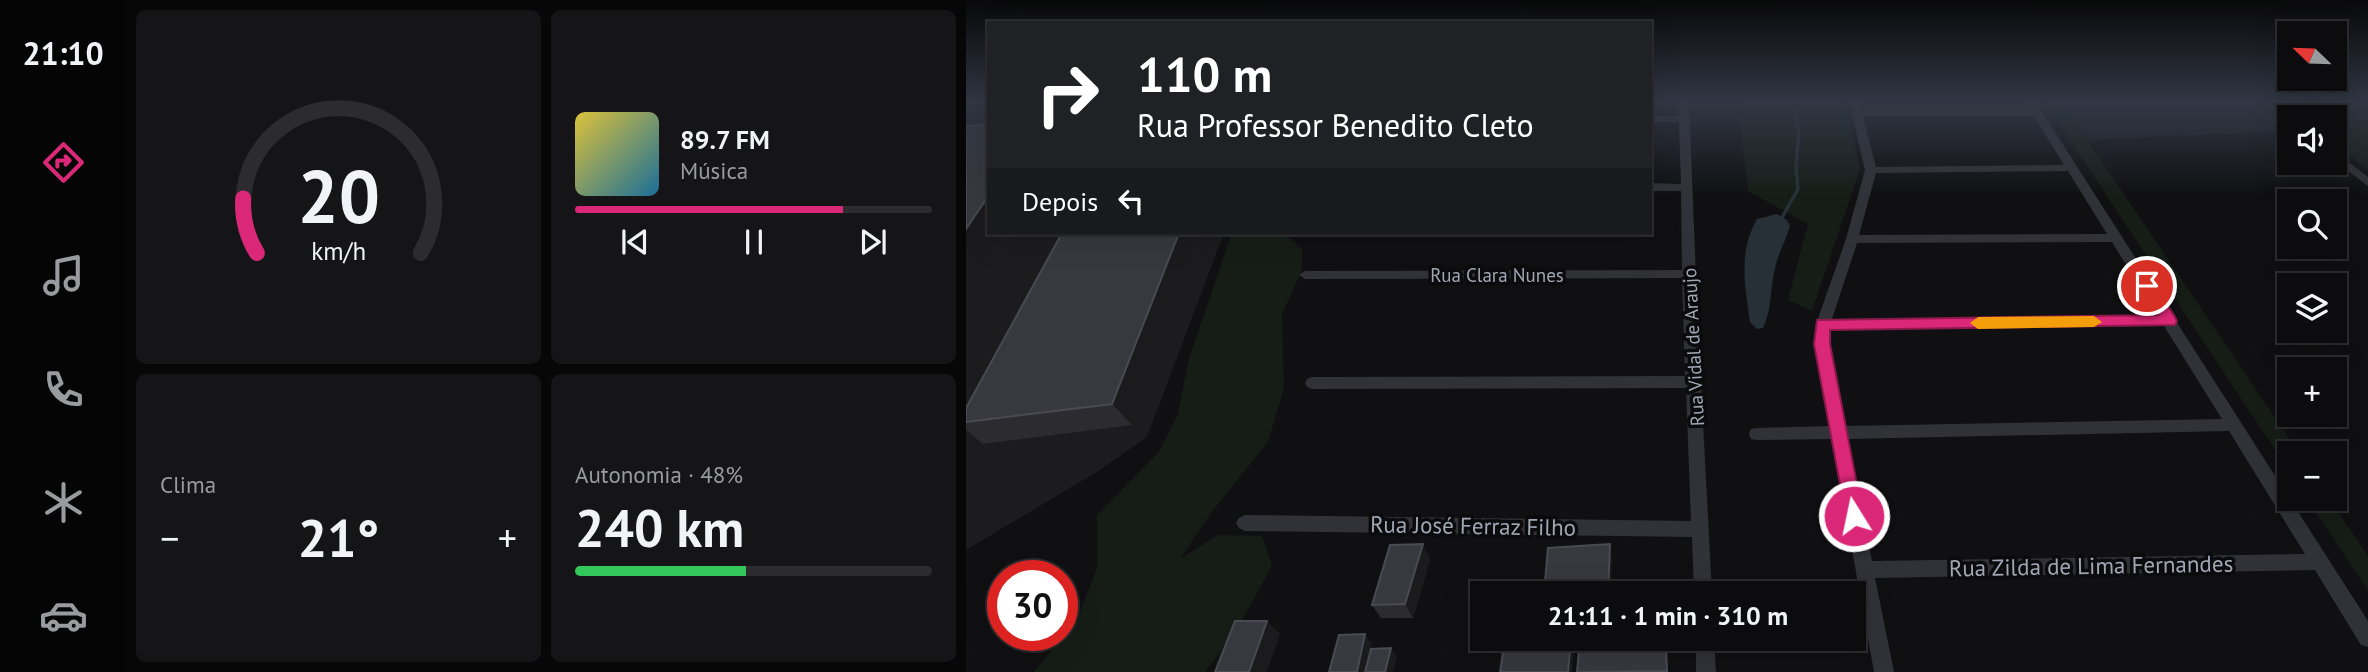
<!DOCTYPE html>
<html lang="pt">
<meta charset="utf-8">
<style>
:root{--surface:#0c0c0e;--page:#151517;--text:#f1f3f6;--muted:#9a9b9e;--line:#2c2c2e;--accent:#db2777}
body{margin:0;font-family:"PT Sans",sans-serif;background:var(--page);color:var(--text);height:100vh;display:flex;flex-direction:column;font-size:26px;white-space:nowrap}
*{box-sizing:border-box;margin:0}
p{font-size:23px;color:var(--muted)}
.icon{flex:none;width:38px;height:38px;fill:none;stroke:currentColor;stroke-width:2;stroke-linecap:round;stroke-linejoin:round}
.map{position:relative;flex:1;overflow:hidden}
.drawer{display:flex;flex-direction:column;gap:10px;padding:10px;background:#070708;width:840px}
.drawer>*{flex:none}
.banner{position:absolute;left:21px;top:21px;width:665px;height:214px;border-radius:0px;box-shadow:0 7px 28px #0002,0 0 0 2px var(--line);background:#202124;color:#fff;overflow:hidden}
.needle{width:46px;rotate:293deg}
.controls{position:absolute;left:1311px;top:21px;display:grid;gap:14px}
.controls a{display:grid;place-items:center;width:70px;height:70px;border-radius:0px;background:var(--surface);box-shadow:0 7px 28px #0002,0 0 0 2px var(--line);font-size:35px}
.speed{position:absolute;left:21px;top:560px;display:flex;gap:14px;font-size:35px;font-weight:700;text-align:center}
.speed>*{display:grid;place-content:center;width:91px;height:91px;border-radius:50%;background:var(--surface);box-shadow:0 7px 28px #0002,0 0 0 2px var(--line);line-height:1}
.speed .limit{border:10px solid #d22;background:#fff;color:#111}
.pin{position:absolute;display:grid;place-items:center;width:60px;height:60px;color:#fff;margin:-30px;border:4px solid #fff;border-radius:50%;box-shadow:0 2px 7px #0007}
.me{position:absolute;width:77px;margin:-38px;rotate:350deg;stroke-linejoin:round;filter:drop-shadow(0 0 5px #0008)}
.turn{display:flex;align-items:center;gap:24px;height:147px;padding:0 35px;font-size:32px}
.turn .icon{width:91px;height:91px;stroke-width:2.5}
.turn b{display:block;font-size:49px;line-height:60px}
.then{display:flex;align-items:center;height:66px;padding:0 35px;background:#0003;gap:14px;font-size:26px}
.big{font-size:52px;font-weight:700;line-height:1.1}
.drawer .widget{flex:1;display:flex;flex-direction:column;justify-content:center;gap:10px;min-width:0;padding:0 24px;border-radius:10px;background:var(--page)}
.drawer .dial{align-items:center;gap:0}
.dial svg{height:182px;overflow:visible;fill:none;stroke:var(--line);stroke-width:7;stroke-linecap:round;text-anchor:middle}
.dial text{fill:var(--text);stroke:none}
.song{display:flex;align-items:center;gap:21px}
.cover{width:84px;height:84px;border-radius:10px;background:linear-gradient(135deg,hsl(50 70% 55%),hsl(200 70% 35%))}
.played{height:7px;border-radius:4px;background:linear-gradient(90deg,var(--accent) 75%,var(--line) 75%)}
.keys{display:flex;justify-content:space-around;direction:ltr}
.heat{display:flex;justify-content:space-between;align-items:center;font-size:38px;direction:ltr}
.charge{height:10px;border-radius:5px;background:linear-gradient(90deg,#34c759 48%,var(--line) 0)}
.drawer .tiles{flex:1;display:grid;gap:10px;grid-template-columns:repeat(2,1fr)}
.trip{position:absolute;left:504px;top:581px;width:396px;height:70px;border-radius:0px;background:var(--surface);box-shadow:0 7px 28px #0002,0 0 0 2px var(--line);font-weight:700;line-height:70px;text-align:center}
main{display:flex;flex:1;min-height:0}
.menu{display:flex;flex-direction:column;width:126px;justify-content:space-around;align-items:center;background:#050506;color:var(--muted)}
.menu .icon{width:49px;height:49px}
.menu .selected{color:var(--accent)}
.menu b{font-size:32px;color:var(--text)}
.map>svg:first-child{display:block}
</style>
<main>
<nav class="menu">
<b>21:10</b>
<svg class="icon selected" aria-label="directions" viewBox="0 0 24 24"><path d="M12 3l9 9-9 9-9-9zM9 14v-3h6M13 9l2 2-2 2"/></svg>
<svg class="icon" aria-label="music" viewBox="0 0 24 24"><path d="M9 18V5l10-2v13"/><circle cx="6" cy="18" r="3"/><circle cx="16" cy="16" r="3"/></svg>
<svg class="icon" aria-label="phone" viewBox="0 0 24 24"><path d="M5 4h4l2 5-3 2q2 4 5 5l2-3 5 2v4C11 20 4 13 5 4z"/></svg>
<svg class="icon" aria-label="climate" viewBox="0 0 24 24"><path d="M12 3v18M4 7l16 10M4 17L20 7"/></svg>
<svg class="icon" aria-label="car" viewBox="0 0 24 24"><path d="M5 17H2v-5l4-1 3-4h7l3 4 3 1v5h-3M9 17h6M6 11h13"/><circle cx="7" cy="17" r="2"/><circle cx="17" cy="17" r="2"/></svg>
</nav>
<section class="drawer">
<div class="tiles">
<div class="widget dial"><svg viewBox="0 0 100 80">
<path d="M14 69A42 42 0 1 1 86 69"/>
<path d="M14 69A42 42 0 0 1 8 45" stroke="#db2777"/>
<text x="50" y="56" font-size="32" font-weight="700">20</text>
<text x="50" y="72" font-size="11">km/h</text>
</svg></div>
<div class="widget">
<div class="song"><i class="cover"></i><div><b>89.7 FM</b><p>Música</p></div></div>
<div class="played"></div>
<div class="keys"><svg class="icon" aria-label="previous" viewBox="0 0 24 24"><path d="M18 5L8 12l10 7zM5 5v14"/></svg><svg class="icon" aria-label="pause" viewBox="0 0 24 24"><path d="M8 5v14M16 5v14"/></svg><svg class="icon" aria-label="next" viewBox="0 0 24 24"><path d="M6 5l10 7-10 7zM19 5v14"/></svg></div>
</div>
<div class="widget"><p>Clima</p>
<div class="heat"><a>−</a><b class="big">21°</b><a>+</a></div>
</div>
<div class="widget"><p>Autonomia · 48%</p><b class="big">240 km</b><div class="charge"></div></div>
</div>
</section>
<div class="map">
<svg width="1402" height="672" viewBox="0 0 1402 672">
<rect width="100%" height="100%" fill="#101012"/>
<!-- built -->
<g fill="#1c1c1f">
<path d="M0,101H23V233H258L181,437L134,470L0,550Z"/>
<path d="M1095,101H1303L1323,119V131L1121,140Z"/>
</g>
<!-- green -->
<g fill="#161d17">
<path d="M772,101H879L894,169L846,311L822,300L842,224L782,191Z"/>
<path d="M1078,101H1095L1333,453H1323V471Z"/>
<path d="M1321,101H1402V170L1369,142L1368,117H1338Z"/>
<path d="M266,233H317L336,249V270L316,314L318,388L302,442L245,513L214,559L252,535L296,536L306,566L267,636L239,672H68L111,619L131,568V515L193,452L212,414L222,362Z"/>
<path d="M1341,499H1363L1402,556V590Z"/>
</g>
<!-- water -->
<path fill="#263036" d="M811,214L821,220L824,226C820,240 812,254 809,268C804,288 806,310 797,328L791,329L784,322C779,286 772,252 791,219Z"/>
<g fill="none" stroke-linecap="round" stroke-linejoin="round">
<!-- stream -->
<path stroke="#263036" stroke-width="3.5" d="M814,221L832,189L830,166L833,132L826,101"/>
<!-- street -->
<g fill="#313237" fill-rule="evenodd">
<path d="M713,101H723L734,378L736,382L735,385L746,593H728L726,537L279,531L273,528L270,523L273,518L279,515L725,521L720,388L346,389L341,387L339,383L341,379L346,377L719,376L716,278L339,279L333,275L339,271L716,270L715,191H684V183L715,184L713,122H684V116H713Z"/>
<path d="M883,101H893L895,110H1064L1059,101H1069L1402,621V647L1395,645L1349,570L909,578L928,672H908L866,439L791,440L785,439L783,434L785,429L791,428L864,426L849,344L850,324L880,239L899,170ZM897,116H1068L1098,165L910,167ZM1102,171L1141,234L893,235L910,173ZM1146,242L1192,316L866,319L891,243ZM1198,326L1256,419L879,426L863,344L864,329ZM1263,431L1339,554L906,561L882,439Z"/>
<path d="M1304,101H1315L1330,117L1321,119Z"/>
<path d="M1368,151L1402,177V186L1368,160Z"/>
<path d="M730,639H748L750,672H730Z"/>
</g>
</g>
<!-- wall -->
<g fill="#2c2c30">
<path d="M96,233H235L166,425L17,444L0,430V408Z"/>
<path d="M464,559L447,618H415L406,605Z"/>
</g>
<!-- shaded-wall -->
<g fill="#1b1b1e">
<path d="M23,195V233H32L0,284V229Z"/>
<path d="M213,233H235L166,425L146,404Z"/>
<path d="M457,544L464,559L447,618L439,604Z"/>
<path d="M644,544L646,559L645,593H642Z"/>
<path d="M301,621L314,634L301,672H283Z"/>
<path d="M399,634L406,643L400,672H391Z"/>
<path d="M605,639H609L606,672H602Z"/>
<path d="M425,648L431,657L427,672H419Z"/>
</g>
<!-- building -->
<g fill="#38393e" stroke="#484b51" stroke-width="2">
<path d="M23,124V195L0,229V126Z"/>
<path d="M96,233H213L146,404L0,422V408Z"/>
<path d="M457,544L439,604L406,605L424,545Z"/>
<path d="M644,544L642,593H578L582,548Z"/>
<path d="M269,621H301L283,672H249Z"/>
<path d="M399,634L391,672H363L373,635Z"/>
<path d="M539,639H605L602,672H534Z"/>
<path d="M614,639H696V648L700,647L701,671L611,672Z"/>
<path d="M425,648L419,672H399L405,649Z"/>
</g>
<!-- sky -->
<linearGradient id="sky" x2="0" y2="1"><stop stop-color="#09090a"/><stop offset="0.52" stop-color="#313744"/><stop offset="1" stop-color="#313744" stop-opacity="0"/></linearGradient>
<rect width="1402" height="196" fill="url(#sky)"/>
<!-- route -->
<path fill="#db2777" stroke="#8e194d" stroke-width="2" d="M1181,281L1187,282L1209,317L1211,321L1209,325L864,330V344L897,516L895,522L888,524L881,522L848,344L851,320L1192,315L1174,286Z"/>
<!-- slow -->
<path fill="#f59e0b" d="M1128,316L1136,322L1128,327L1012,329L1004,323L1012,317Z"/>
<g text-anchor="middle" stroke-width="7" stroke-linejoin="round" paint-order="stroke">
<!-- street labels -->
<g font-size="19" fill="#a0a7b4" stroke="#0b0b0d">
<text x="531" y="282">Rua Clara Nunes</text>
<text transform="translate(727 347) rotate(-93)" y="7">Rua Vidal de Araujo</text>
</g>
<!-- near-street labels -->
<g font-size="23" fill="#a0a7b4" stroke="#0b0b0d">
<text transform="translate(507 526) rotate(1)" y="8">Rua José Ferraz Filho</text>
<text transform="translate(1125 566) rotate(-1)" y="8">Rua Zilda de Lima Fernandes</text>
</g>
</g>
</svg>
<div class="controls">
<a><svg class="needle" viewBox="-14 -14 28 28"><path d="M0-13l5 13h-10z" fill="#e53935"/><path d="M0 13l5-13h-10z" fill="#9a9b9e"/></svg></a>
<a><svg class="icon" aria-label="sound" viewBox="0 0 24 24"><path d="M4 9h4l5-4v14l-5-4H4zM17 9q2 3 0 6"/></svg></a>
<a><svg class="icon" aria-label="search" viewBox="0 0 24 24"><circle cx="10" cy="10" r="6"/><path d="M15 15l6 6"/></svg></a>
<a><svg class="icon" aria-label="layers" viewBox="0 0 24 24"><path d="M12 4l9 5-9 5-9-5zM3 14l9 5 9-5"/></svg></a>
<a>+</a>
<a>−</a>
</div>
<div class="speed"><div class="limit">30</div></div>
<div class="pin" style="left:1181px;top:286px;background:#d93025"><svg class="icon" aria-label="arrive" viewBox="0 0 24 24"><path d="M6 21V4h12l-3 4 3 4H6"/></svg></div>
<svg class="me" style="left:888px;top:516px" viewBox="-20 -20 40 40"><circle r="17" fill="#db2777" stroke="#fff" stroke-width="3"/><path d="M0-11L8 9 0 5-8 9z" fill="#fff"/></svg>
<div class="trip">21:11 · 1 min · 310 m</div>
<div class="banner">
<div class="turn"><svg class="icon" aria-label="right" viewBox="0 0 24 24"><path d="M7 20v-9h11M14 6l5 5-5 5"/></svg><div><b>110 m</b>Rua Professor Benedito Cleto</div></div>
<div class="then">Depois<svg class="icon" aria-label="left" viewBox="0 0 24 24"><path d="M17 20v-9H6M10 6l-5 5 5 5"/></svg></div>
</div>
</div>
</main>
